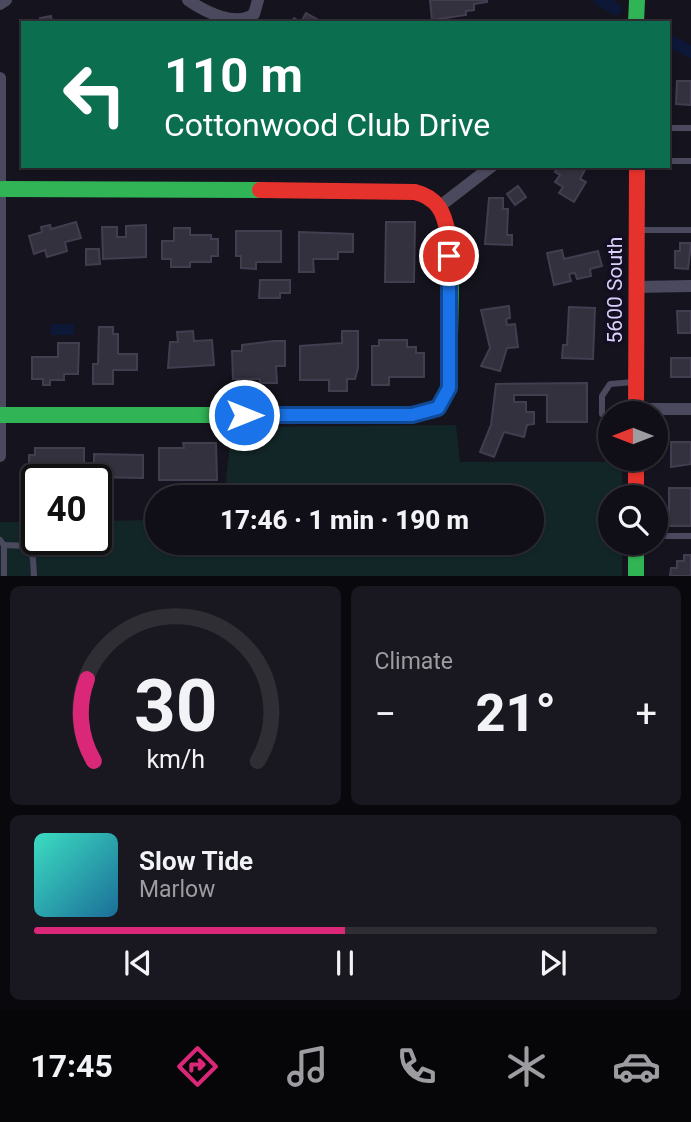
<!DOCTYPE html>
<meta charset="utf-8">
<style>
:root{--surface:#100e16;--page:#19171f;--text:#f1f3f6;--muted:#9c9ca1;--line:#302e35;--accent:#db2777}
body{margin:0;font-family:Roboto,sans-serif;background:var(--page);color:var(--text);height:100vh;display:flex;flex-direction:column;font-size:26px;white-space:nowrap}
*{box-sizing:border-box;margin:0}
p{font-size:23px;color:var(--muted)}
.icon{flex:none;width:38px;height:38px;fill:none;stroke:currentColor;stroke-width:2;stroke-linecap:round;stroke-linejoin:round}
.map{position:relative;height:576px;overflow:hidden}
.drawer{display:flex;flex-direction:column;gap:10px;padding:10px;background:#09080c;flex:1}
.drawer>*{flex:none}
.banner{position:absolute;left:21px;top:21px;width:649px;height:147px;border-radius:0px;box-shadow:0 2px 5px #0004,0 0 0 2px var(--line);background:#0b6e4f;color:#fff;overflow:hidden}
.needle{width:46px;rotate:270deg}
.fabs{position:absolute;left:598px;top:401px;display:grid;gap:14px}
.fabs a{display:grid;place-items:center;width:70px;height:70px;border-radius:50%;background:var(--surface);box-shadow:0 2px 5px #0004,0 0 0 2px var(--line);font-size:35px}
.speed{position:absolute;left:21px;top:464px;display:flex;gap:14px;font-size:35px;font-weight:700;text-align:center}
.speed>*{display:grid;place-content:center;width:91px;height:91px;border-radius:50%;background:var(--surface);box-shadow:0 2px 5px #0004,0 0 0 2px var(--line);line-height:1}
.speed .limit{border:4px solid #111;border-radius:10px;background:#fff;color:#111}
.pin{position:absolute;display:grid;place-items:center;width:60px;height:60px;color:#fff;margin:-30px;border:4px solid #fff;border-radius:50%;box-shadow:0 2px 7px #0007}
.me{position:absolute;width:77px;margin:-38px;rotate:90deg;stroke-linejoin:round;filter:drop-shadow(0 0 5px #0008)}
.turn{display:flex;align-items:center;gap:24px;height:147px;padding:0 28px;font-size:32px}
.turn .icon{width:91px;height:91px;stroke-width:2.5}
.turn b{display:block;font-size:49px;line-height:60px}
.big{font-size:52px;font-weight:800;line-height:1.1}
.drawer .card{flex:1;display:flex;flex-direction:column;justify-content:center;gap:10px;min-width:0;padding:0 24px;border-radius:10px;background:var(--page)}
.drawer .dial{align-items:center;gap:0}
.dial svg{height:182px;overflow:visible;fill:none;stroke:var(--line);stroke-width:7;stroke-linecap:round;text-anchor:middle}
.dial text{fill:var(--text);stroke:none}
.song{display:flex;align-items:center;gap:21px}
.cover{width:84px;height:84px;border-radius:10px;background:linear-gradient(135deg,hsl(170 70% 55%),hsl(200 70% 35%))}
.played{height:7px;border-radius:4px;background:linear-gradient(90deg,var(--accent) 50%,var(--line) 50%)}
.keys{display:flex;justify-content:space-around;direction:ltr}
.heat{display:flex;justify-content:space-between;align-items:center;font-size:38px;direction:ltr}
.drawer .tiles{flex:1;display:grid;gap:10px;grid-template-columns:1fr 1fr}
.card:last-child{grid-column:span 2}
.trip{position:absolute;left:145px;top:485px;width:399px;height:70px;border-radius:35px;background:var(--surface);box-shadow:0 2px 5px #0004,0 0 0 2px var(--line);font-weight:800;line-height:70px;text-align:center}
.dock{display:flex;height:112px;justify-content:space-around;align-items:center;background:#060609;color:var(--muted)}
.dock .icon{width:49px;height:49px}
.dock .selected{color:var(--accent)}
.dock b{font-size:32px;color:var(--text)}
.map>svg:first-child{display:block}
</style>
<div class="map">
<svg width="691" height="576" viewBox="0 0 691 576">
<rect width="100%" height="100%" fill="#15131d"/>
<!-- green -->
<path fill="#122628" d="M456,425L460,462H622V497H611V542L622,543V576H0V522H37V539H96V521L157,520L158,542H532V497H224L232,427Z"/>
<!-- water -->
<rect fill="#0d1839" x="51" y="324" width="23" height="11"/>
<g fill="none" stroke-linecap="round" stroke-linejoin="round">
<!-- canal -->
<g stroke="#0d1839" stroke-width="12">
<path d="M600,0L616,9"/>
<path d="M668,40L691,52"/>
</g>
</g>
<!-- building -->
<g fill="#34313f" stroke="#433d50" stroke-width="2">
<path d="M430,0H487V2L474,4V10L466,11V15L432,20Z"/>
<path d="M306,13L322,22L321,23H291L294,18L301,22Z"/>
<path d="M51,16L52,23H41L40,18Z"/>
<path d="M677,81H691V105L676,104Z"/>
<path d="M559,166H587L580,179L586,182L574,202L559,193L563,187L555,182L560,175L555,172Z"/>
<path d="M518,186L526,197L515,205L507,194Z"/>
<path d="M489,198H503V209H508L507,235H512V245L485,244Z"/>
<path d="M76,222L81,238L65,242L67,251L47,257L45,250L34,254L29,236L42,232L41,227L50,225L51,229Z"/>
<path d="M386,222H415L414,282H385Z"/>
<path d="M146,225V257L103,259L102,227H117V237H126V226Z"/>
<path d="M174,228H190V235H211V239H218V256H211V262H190V267H171V259H162V241H174Z"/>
<path d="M236,231H281V262H256V269L241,268V256H236Z"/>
<path d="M299,232L353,234V252H338V259H313L314,272H299Z"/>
<path d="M680,243H691L688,269L675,268V251H680Z"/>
<path d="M86,249H99L100,264L86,265Z"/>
<path d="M562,250L564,259L598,251L602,266L590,269L591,276L577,279L575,273L569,274L571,281L554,285L547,253Z"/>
<path d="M260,280H290V293H280V298H259Z"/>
<path d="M509,306L510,318L506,319L507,325L515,324L518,347L507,348L500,371L481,366L490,348L481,310Z"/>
<path d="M569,307L595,308L593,359L562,358L563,345H567Z"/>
<path d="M677,311H691V333H678Z"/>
<path d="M99,327H113V334H118V354H137V370H113V384H93V364H98Z"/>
<path d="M193,331L194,341L212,340L214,365L168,368L170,342H178L177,332Z"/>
<path d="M342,331H358V368L355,379H347V391H329V380H300V346L342,343Z"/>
<path d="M379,340H407V347H416V353H424V377H389V385H372V346H379Z"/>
<path d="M274,341H285V366H276L277,383H260V379H233L232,351H242V345Z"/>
<path d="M58,343H79L78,374H64V380H50V385H43V379H32V357H58Z"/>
<rect x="671" y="358" width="20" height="19"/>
<path d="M587,383V422H547V395H514V402H526V412H534V424L527,425L524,437L504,432L494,457L480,452L491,425L496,384Z"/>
<path d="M671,442H691V464L671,467Z"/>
<path d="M183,443H216L217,480H159V448H184Z"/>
<path d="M35,448H84V471H51V480H37L36,502V493H29V455H35Z"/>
<path d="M94,454L143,455V478L94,477Z"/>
<rect x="669" y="488" width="22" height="38"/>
<path d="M684,555H691V576H670L671,568H677V561H684Z"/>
</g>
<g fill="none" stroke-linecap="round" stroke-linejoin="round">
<!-- lane -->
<g stroke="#4b495d" stroke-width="6">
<path d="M668,128H691"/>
<path d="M668,161H691"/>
<path d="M638,230H691"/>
<path d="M602,414V396L610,384L634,382"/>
<path d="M656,536H691"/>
<path d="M0,540L4,545V576"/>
<path d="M4,545L29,546L33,559L34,576"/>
</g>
<!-- street -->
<g stroke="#4b495d" stroke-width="12">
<path d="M188,0C204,11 236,28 254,14L258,0"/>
<path d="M0,4L6,0"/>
<path d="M0,78V456"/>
<path d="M440,206L492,166"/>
<path d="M636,287L691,286"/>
<path d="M636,409H691"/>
</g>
<!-- fast -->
<g stroke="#30b455" stroke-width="16">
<path d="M636,23L637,0"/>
<path d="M2,189L260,190"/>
<path d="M0,415H412L438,408L449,388L451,283L448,234"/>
<path d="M636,542V576"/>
</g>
<!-- jam -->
<g stroke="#e5322d" stroke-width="16">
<path d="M260,190L415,192C438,198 444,212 448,234"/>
<path d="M636,413L637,166"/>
<path d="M636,458V497"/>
</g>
</g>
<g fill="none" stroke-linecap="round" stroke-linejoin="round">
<defs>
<path id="route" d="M244,415H412L438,408L449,388V256"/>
</defs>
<!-- route casing -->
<use href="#route" stroke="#114b97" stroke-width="18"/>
<!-- route -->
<use href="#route" stroke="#1a73e8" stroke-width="12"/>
</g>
<g text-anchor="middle" stroke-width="7" stroke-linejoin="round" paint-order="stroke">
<!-- street labels -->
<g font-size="21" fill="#dad1fc" stroke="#130f21">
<text transform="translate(615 290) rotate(-90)" y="7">5600 South</text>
</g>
</g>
</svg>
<div class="fabs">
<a><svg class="needle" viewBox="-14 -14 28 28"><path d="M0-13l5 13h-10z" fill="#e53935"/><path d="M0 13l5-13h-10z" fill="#9c9ca1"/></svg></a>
<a><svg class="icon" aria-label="search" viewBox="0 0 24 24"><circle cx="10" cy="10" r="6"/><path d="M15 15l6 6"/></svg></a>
</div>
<div class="speed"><div class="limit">40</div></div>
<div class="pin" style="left:449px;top:256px;background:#d93025"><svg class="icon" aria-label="arrive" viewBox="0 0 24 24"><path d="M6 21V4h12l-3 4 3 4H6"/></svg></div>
<svg class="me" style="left:244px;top:415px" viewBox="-20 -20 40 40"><circle r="17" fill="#1a73e8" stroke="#fff" stroke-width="3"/><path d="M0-11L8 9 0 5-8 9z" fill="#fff"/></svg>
<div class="trip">17:46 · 1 min · 190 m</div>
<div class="banner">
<div class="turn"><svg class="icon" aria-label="left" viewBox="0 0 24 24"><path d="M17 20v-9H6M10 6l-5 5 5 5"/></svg><div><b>110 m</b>Cottonwood Club Drive</div></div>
</div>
</div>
<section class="drawer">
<div class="tiles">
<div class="card dial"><svg viewBox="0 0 100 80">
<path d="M14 69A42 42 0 1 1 86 69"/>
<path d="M14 69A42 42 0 0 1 11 33" stroke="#db2777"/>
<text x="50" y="56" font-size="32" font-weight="700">30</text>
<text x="50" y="72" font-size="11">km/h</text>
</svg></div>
<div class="card"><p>Climate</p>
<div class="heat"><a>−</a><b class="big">21°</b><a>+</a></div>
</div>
<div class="card">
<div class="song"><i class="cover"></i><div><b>Slow Tide</b><p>Marlow</p></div></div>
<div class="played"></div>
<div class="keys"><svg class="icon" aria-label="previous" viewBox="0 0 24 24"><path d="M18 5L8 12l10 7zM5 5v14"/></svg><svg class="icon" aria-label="pause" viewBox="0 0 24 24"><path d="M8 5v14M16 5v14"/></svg><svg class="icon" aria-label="next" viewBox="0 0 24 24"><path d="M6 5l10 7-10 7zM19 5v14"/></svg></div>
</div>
</div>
</section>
<nav class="dock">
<b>17:45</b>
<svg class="icon selected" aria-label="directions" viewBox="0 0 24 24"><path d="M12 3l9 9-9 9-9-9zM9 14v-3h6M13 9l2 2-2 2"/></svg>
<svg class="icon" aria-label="music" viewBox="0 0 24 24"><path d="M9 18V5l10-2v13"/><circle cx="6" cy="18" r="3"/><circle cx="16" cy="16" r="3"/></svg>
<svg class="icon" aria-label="phone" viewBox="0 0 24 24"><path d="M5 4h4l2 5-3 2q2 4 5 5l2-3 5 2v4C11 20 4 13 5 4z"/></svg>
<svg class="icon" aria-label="climate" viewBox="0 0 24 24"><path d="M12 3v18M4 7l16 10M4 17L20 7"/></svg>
<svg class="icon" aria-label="car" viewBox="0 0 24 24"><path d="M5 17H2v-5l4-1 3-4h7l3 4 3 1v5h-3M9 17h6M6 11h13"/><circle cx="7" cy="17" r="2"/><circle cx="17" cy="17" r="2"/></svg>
</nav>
